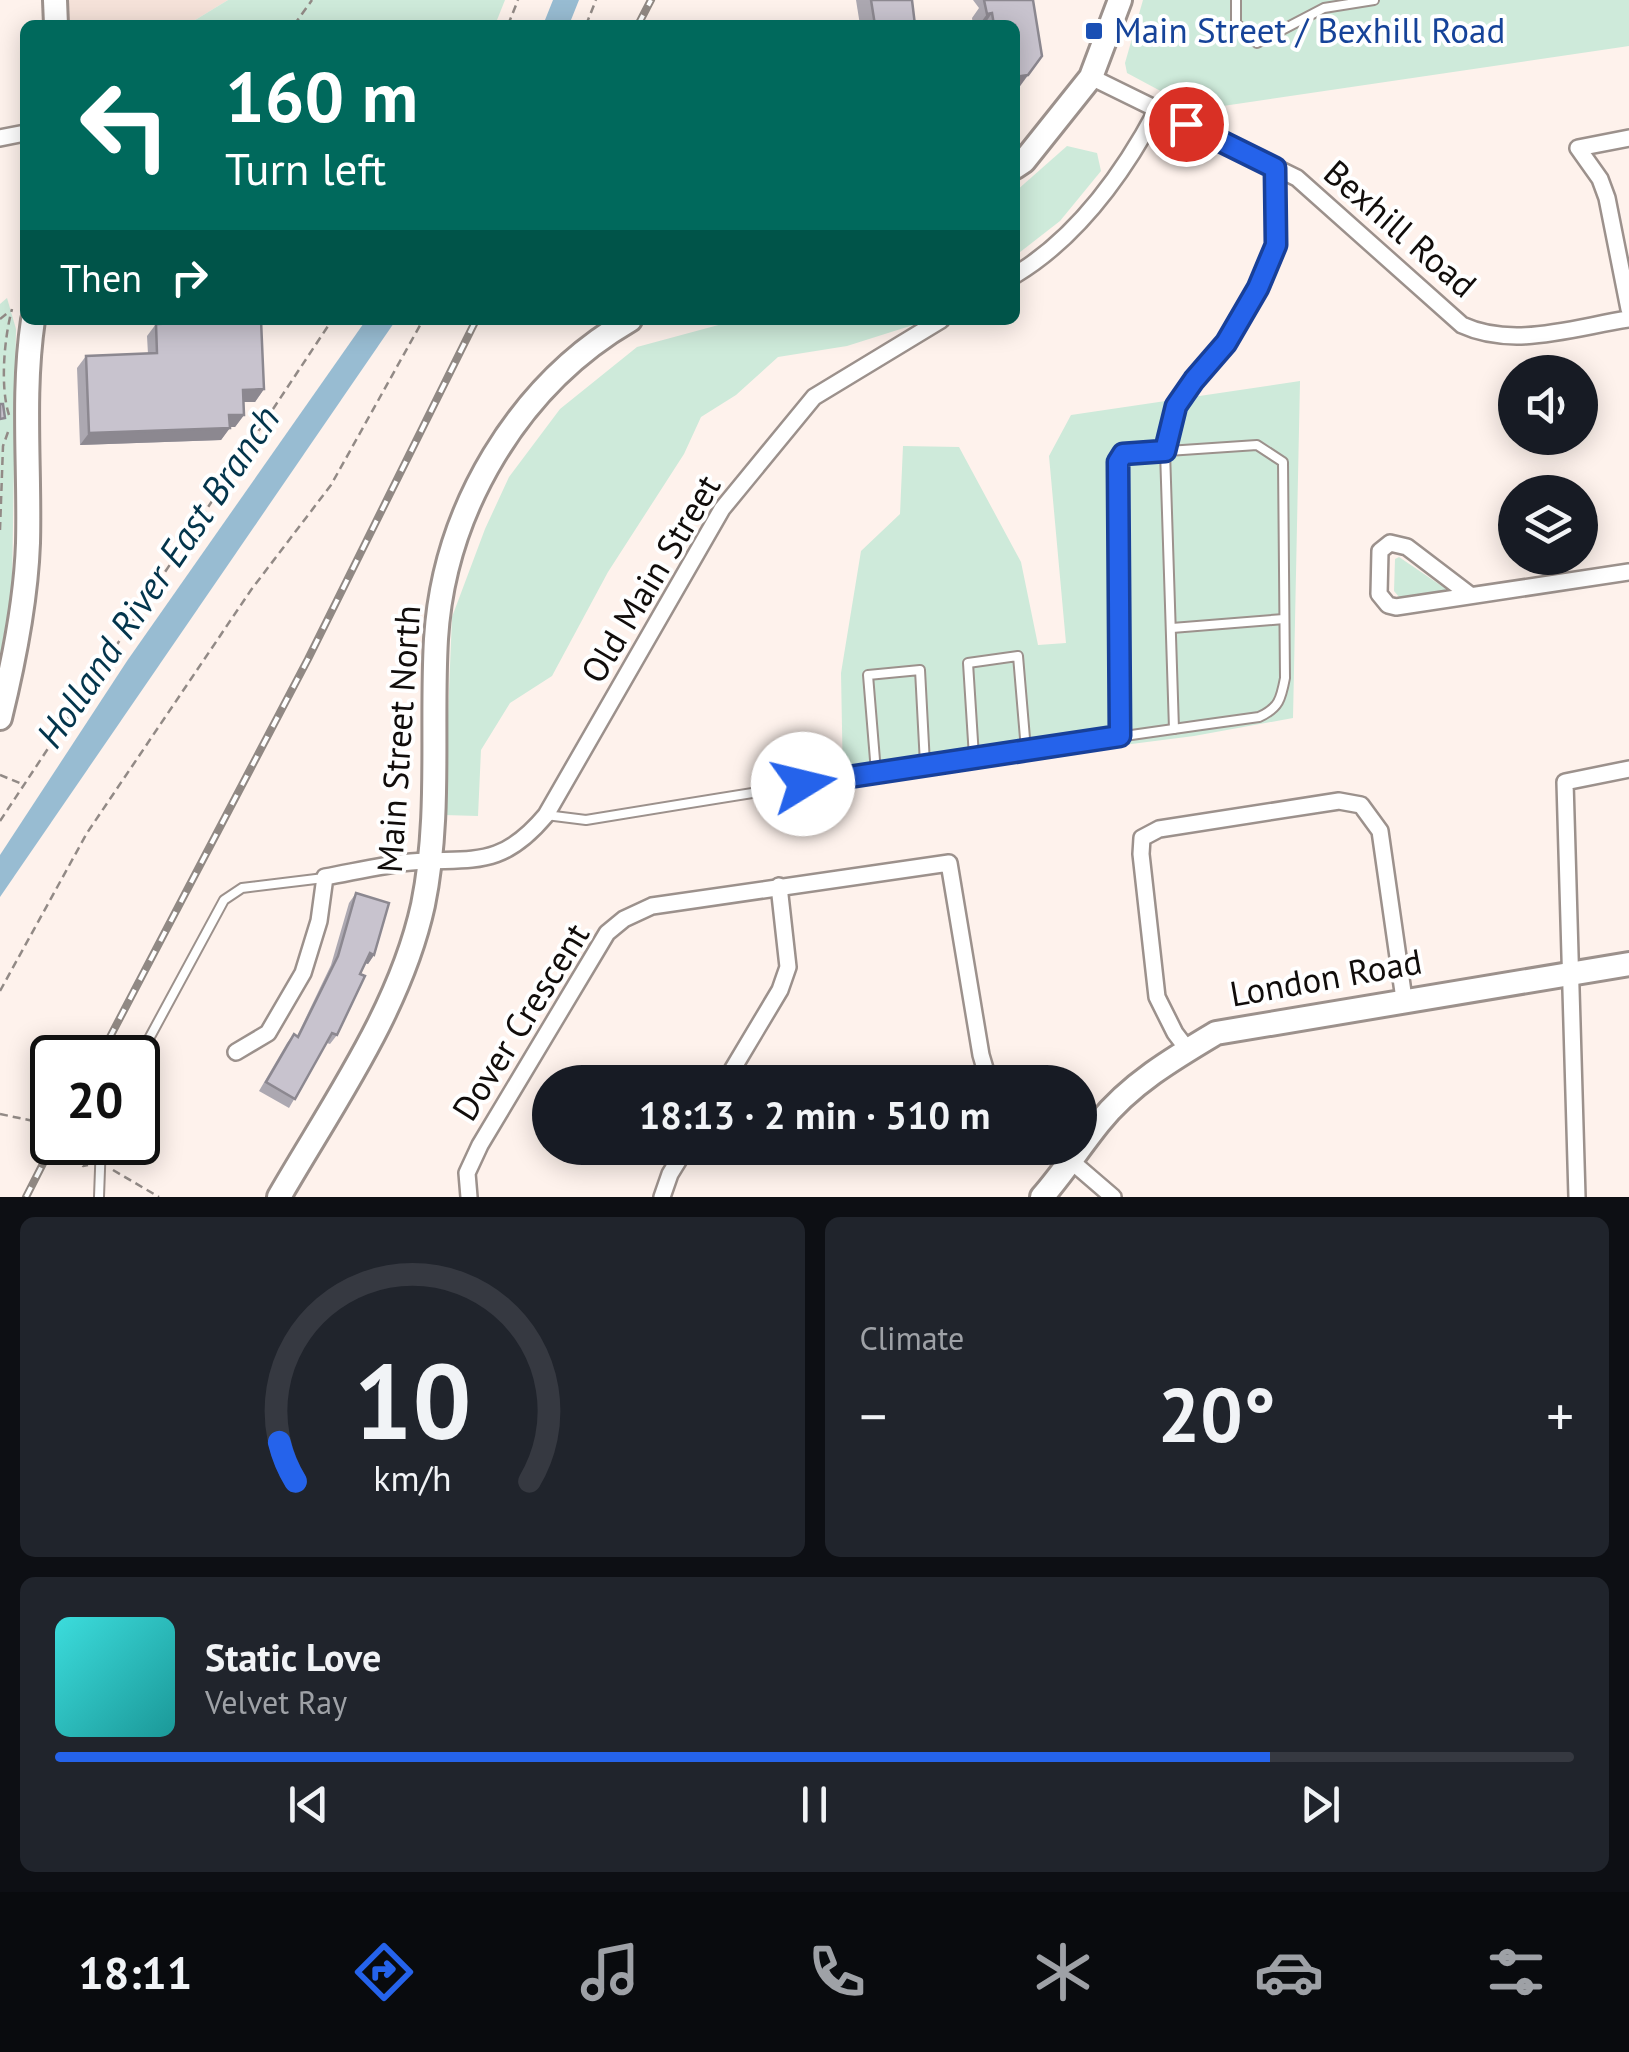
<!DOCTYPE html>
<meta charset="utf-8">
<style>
:root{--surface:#171b24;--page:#20242c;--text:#f1f3f6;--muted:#9ea1a6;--line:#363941;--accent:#2563eb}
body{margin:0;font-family:"PT Sans",sans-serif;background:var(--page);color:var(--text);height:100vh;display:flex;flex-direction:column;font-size:38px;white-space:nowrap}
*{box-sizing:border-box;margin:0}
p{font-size:32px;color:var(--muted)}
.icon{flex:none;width:55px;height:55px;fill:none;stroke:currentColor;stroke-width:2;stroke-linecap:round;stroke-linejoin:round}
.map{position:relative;height:1197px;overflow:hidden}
.details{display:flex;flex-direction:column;gap:20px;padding:20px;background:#0d0f14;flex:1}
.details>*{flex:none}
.hud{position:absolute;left:20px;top:20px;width:1000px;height:305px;border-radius:15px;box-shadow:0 5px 25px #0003;background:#00695c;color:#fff;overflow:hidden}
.tools{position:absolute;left:1498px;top:355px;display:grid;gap:20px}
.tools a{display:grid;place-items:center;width:100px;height:100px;border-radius:50%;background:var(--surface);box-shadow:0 5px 25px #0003;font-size:50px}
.speed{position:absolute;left:30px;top:1035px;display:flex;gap:20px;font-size:50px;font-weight:700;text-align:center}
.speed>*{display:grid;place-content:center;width:130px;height:130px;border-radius:50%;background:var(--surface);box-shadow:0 5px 25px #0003;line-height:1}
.speed .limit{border:5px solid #111;border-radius:15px;background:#fff;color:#111}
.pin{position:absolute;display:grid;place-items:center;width:85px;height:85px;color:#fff;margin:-42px;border:5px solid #fff;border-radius:50%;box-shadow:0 2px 10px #0007}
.me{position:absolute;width:110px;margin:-55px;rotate:81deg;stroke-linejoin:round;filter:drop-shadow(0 0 8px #0008)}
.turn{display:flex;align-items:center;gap:35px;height:210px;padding:0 40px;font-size:45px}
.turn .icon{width:130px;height:130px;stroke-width:2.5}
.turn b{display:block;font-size:70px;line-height:85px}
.then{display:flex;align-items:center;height:95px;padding:0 40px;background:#0003;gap:20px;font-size:38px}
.big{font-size:75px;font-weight:600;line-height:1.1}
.details .widget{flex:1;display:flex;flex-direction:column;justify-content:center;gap:15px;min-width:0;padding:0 35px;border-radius:15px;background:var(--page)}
.details .dial{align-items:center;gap:0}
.dial svg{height:260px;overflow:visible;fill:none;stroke:var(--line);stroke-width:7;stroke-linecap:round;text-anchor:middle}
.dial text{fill:var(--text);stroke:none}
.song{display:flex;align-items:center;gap:30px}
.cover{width:120px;height:120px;border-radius:15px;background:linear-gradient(135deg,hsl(180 70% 55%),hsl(180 70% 35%))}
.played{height:10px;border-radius:5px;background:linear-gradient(90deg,var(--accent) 80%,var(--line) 80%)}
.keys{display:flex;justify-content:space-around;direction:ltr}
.heat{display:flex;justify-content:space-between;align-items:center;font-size:55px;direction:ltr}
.details .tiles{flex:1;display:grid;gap:20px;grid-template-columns:1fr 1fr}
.widget:last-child{grid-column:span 2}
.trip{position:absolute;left:532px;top:1065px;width:565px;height:100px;border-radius:50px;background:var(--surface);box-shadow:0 5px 25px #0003;font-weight:600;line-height:100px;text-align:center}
.menu{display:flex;height:160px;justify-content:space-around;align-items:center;background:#090b0e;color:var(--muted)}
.menu .icon{width:70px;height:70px}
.menu .on{color:var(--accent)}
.menu b{font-size:45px;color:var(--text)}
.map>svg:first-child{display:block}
</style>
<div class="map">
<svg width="1629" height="1197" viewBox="0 0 1629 1197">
<rect width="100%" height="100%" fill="#fef2ec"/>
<!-- built -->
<path fill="#f5e2d9" d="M69,0H228L187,25H69Z"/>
<!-- green -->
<g fill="#ceeada">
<path d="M228,0H505L495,25H187Z"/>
<path d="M1143,0H1629V46L1196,110L1127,73L1125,63Z"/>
<path d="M1067,146L1097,153L1101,171L1060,221L1015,256V192Z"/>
<path d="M7,298L16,329L12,591L0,656V304Z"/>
<path d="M737,320H929L847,346L778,357L736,395L701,417L684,454L608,572L552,676L510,703L481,750L478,816L444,815L452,617L485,529L509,477L560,409L637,347Z"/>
<path d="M1300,381L1293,718L1194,736L843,781L841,673L861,551L900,514L903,446L959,447L1021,562L1038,645L1066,643L1049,456L1071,415Z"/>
<path d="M1399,557L1446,589L1445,592L1400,598L1394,591L1395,559Z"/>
</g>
<!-- water -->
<g fill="#98bcd2">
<path d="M553,0H579L569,25H543Z"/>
<path d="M366,320H396L0,897V855L127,661Z"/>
</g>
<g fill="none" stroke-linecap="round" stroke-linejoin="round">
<defs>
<g id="lane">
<path d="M1236,0V23L1257,43L1324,8L1374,0"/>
<path d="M1172,628L1284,619"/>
<path d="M1174,729L1165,451L1175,406L1193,380L1227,343L1258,288L1276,245L1275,170"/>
<path d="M974,757L968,663L1018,656L1026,750"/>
<path d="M876,772L868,675L920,670L925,764"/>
<path d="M546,815L586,820C810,783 1034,748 1259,717C1279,708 1281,699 1285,678L1283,462L1257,445L1123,454L1118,461L1120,736"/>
<path d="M138,1059L224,900L242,888L324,878"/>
<path d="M99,1197L101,1142"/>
</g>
<g id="street">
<path d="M1091,77L1297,178L1462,325C1514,349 1575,327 1629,319"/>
<path d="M0,138L25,133"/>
<path d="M1629,138L1578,148L1600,179L1607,198L1629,309"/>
<path d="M1015,275C1078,237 1123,174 1157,110"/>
<path d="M1470,595L1407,547L1390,543L1380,551L1379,594L1388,605L1396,607L1629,572"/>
<path d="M1188,1050L1175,1033L1157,997L1141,854L1142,838L1159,829L1339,801L1361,805L1380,831L1404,999"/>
<path d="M236,1052L268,1033L303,973L319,921L325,877C353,872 382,865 411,862C472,857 500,870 546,815L722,509L814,397L941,320"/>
<path d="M725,1082L780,990L788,967L779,886"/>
<path d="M1056,1148L1113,1197"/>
<path d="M469,1197L467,1173L480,1145L607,933L624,919L652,906L949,863L981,1055L989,1082"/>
<path d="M662,1197L670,1174L686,1148"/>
<path d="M1577,1197L1565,782L1629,769"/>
</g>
<g id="secondary">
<path d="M55,0L56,25"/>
<path d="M1015,167L1024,161L1091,77L1120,0"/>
<path d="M0,718C14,661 26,602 28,543C30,469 22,394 33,320"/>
<path d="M279,1197C332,1105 400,1010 423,905C441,817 431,727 436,639C444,510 518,385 630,320"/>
<path d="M1042,1197C1063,1173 1079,1148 1099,1123C1130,1084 1174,1058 1216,1033L1629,964"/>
</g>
</defs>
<!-- lane casing -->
<use href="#lane" stroke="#9c918c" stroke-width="12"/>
<!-- street casing -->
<use href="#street" stroke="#9c918c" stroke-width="20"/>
<!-- secondary casing -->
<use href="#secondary" stroke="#9c918c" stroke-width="28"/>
<!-- path -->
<g stroke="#928a86" stroke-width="2.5" stroke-dasharray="8 5" stroke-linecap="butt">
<path d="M294,25L312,0"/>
<path d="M508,25L518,0"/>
<path d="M586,25L596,0"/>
<path d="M0,319L10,311"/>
<path d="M9,415C0,387 4,339 12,309"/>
<path d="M0,530L3,446L8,432"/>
<path d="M0,775L22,784"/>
<path d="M0,821L332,320"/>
<path d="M0,991L87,833L251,590L331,485L423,320"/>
<path d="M0,1114L43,1123L52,1130"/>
<path d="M72,1142L83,1166L88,1165"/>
<path d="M113,1170L159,1197"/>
</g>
<!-- lane -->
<use href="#lane" stroke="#fff" stroke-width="8"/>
<!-- street -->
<use href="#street" stroke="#fff" stroke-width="15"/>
<!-- secondary -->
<use href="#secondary" stroke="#fff" stroke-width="22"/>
<defs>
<g id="rail">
<path d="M638,25L651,0"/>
<path d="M99,1058L308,659L476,320"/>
<path d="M26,1197L54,1142"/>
</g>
</defs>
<!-- rail casing -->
<use href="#rail" stroke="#918984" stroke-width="8"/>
<!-- rail -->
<use href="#rail" stroke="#fff" stroke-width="4" stroke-dasharray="11" stroke-linecap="butt"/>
</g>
<!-- wall -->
<g fill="#aca8b1">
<path d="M856,0H912L915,25H860Z"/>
<path d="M973,0H1033L1015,93V25H973L972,18L979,8Z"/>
<path d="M156,324L264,389L255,402H243L244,415L235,427H230L221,440L80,445L77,368L86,356L148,354L147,336Z"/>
<path d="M356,893L374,955L368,964L365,963L337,1035L330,1044L327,1043L289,1108L259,1091L287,1043L294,1034L297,1036L331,965L349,903Z"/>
</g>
<!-- shaded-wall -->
<g fill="#8c8890">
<path d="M992,13L984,25H979L987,14Z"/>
<path d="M1042,56L1015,93V77Z"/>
<path d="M264,389L255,402H234L243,390Z"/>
<path d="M229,415H244L235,427H221Z"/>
<path d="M230,428L221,440L80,445L89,433Z"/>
<path d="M370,953L374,955L368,964L363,962Z"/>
</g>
<!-- building -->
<g fill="#c8c3ce" stroke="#8c8890" stroke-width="2.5">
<path d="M871,0H912L915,25H875Z"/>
<path d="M984,0H1033L1042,56L1028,75L1015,77V25H994L992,13L987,14Z"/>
<path d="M261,320L264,389L243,390L244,415H229L230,428L89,433L86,356L157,353L156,324Z"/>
<path d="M0,404H3L5,418L0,419Z"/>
<path d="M356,893L389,903L374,955L370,953L360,974L365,976L337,1035L332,1033L295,1099L266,1082L294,1034L298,1037L338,956Z"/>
</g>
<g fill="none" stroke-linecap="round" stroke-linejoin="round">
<defs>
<path id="route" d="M803,784L1120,736L1118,462L1123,454L1165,451L1176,406L1194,380L1226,343L1258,288L1276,245L1275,168L1186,124"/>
</defs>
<!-- route casing -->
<use href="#route" stroke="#184099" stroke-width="25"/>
<!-- route -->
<use href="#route" stroke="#2563eb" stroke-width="18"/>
</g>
<!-- markers -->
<rect fill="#1a4fb4" stroke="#fff" stroke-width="4" x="1084" y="21" width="20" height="20" rx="5"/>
<g text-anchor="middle" stroke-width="8" stroke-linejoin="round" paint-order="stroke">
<!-- transit labels -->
<g font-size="35" fill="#164399" stroke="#fff" text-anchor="start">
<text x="1114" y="43">Main Street / Bexhill Road</text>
</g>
<!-- street labels -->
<g font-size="35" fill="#110d0b" stroke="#fff">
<text transform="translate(1400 229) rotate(41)" y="12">Bexhill Road</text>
<text transform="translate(651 579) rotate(-59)" y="12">Old Main Street</text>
<text transform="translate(399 739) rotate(-86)" y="12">Main Street North</text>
<text transform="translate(1326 978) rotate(-10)" y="12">London Road</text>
<text transform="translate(521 1022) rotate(-58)" y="12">Dover Crescent</text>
</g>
<!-- water labels -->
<g font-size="38" font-style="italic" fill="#03354c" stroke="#fff">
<text transform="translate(158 577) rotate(-56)" y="13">Holland River East Branch</text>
</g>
</g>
</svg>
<div class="tools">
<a><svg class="icon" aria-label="sound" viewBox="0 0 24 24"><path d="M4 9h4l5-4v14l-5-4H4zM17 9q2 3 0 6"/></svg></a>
<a><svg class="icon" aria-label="layers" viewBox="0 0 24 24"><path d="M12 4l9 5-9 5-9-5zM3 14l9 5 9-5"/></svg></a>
</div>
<div class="speed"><div class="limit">20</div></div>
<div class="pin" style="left:1186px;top:124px;background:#d93025"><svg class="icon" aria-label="arrive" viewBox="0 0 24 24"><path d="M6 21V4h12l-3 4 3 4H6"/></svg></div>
<svg class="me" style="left:803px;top:784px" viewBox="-20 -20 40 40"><circle r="19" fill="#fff"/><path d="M0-13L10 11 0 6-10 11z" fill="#2563eb"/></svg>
<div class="trip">18:13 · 2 min · 510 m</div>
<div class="hud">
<div class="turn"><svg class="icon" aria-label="left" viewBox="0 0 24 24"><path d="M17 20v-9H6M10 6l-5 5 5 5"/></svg><div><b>160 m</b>Turn left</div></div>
<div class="then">Then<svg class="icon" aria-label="right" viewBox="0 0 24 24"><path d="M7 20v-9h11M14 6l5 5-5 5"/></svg></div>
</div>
</div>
<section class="details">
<div class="tiles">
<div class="widget dial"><svg viewBox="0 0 100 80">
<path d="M14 69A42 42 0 1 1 86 69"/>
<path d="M14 69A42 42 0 0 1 9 57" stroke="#2563eb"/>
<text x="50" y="56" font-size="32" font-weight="700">10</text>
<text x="50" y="72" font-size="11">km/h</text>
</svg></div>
<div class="widget"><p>Climate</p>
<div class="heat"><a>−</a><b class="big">20°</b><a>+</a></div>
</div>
<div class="widget">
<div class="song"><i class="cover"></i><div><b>Static Love</b><p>Velvet Ray</p></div></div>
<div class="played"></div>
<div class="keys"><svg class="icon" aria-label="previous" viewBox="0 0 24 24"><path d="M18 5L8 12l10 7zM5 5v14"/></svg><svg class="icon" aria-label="pause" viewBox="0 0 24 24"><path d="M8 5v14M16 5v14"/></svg><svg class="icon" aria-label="next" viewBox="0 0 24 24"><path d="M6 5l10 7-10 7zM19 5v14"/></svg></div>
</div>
</div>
</section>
<nav class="menu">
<b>18:11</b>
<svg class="icon on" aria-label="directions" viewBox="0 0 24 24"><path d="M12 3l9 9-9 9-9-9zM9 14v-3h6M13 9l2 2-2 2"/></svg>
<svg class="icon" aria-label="music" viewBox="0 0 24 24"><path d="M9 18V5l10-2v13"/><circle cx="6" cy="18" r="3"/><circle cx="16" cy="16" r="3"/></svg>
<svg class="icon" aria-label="phone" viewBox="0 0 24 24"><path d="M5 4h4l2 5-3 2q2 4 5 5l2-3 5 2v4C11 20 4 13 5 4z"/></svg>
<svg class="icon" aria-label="climate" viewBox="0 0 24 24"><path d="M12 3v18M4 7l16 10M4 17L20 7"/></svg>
<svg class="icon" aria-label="car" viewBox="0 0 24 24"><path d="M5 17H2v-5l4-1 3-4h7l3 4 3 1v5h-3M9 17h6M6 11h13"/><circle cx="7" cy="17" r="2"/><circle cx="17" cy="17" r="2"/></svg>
<svg class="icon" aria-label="filters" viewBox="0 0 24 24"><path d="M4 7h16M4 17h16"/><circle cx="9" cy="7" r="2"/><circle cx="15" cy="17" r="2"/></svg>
</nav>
